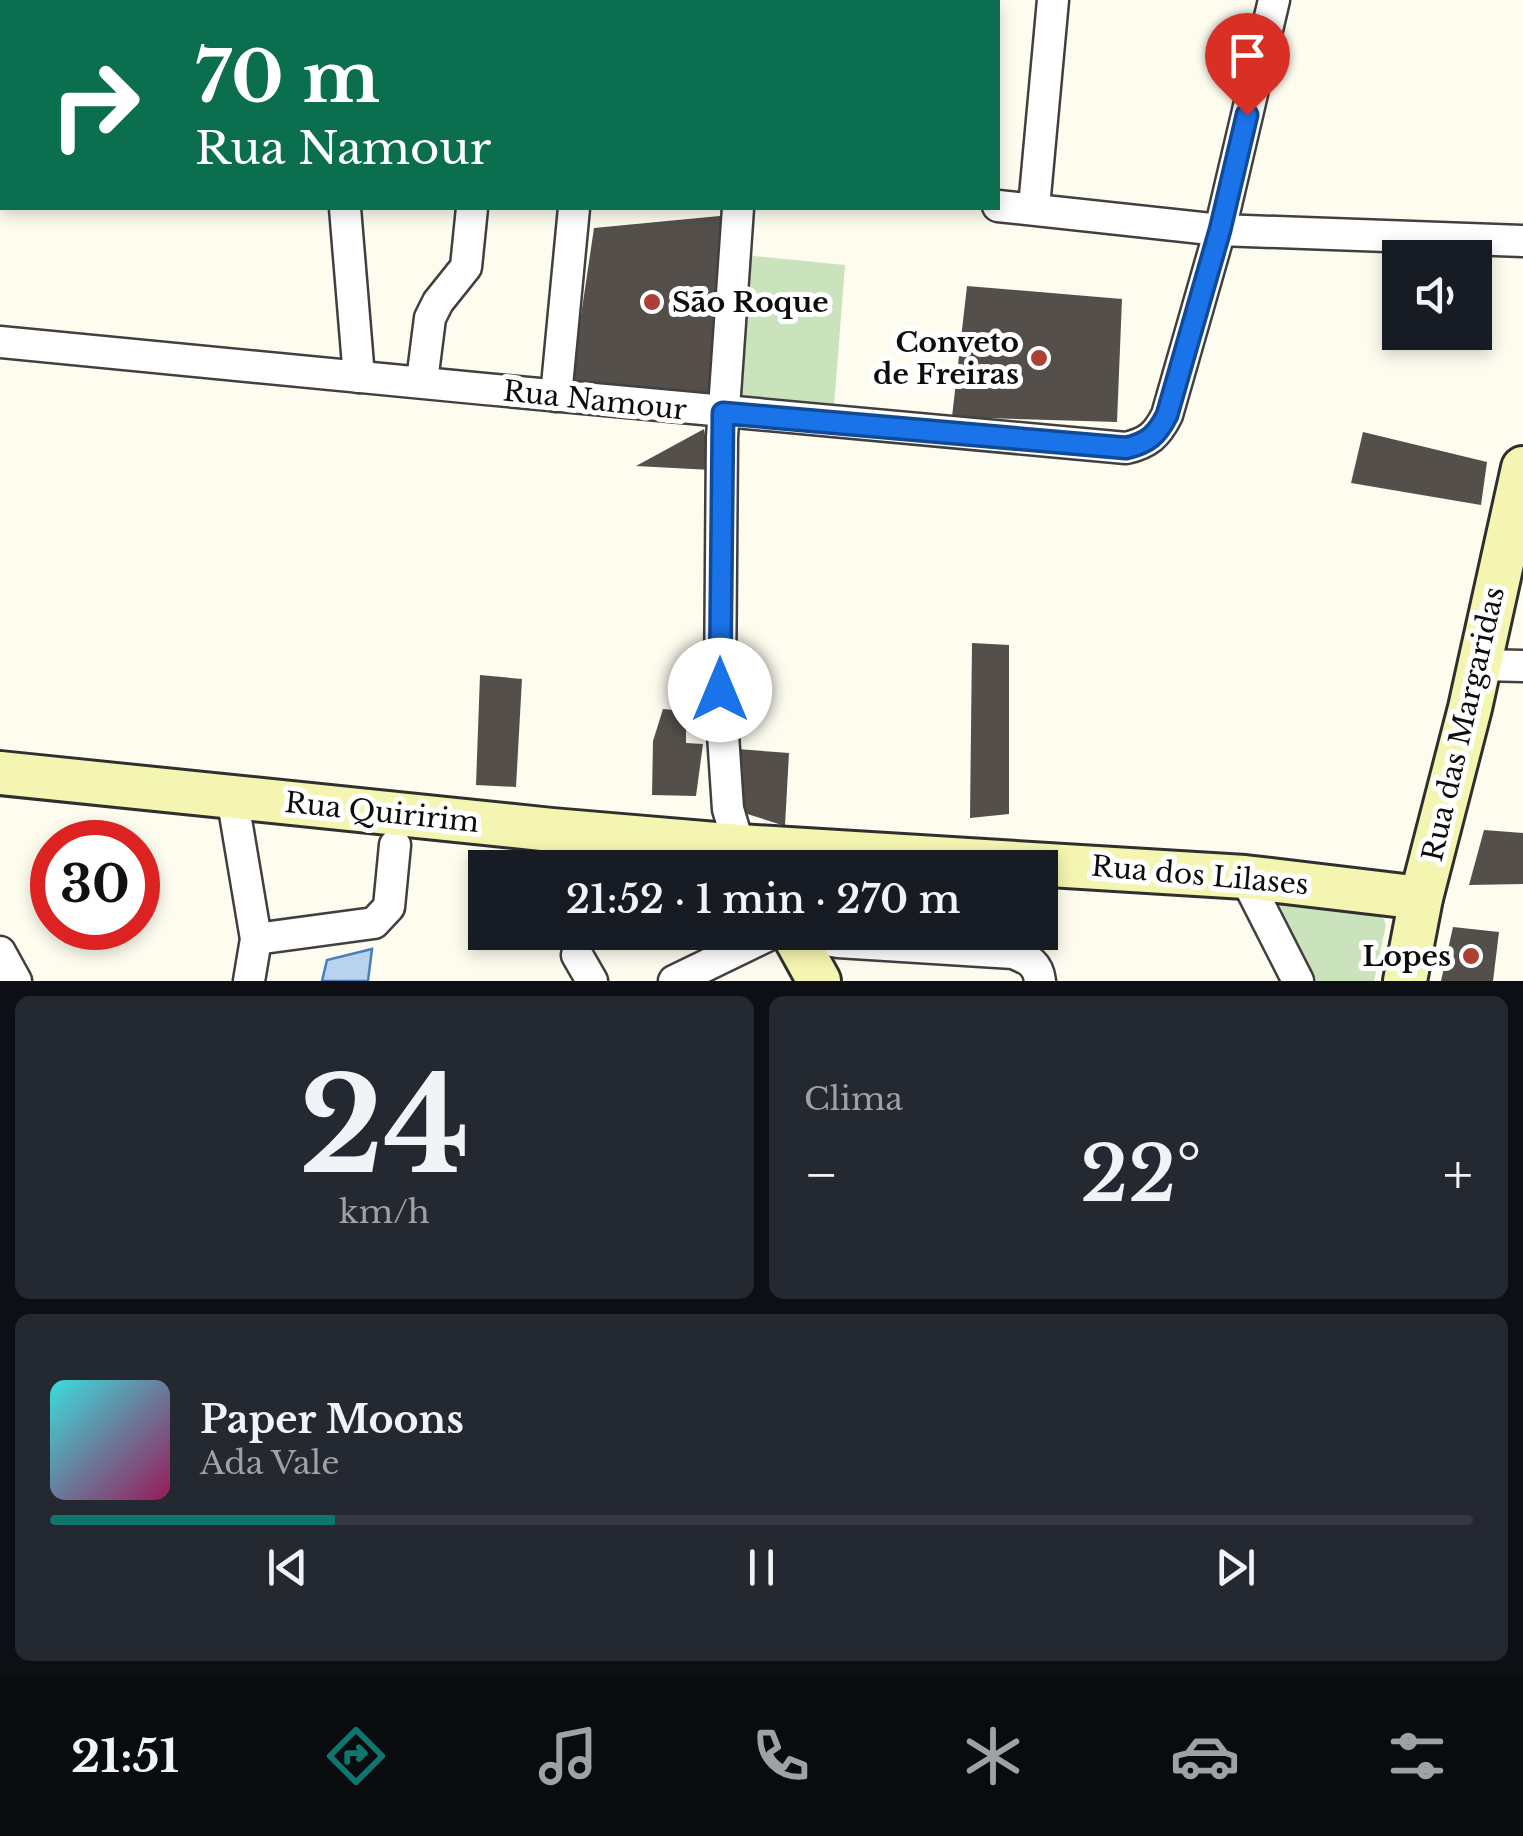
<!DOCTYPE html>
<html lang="pt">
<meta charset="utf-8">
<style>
:root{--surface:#171b24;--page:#242831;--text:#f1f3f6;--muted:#9ea1a6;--line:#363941;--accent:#0f766e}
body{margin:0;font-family:"Libre Baskerville",serif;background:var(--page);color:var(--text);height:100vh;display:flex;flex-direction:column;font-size:38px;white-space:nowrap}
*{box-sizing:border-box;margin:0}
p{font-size:32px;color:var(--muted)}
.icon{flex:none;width:55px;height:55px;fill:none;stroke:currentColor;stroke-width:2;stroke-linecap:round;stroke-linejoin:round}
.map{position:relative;height:981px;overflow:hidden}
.sheet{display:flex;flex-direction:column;gap:15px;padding:15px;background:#0d0f14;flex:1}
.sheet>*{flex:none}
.banner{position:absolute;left:0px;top:0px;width:1000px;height:210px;box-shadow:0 5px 15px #0003;background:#0b6e4f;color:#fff;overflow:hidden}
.buttons{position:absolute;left:1382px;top:240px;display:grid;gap:20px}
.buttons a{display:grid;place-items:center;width:110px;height:110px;border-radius:0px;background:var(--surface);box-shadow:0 5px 15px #0003;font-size:50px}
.speed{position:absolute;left:30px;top:820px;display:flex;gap:20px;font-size:50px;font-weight:700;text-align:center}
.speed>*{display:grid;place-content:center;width:130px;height:130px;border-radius:50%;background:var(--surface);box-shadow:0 5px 15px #0003;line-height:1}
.speed .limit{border:15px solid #d22;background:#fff;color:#111}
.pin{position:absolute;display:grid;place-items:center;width:85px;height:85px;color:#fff;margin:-102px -42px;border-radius:50% 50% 50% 0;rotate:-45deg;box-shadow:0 0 10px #0007}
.pin .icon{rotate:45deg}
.me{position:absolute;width:110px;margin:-55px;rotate:0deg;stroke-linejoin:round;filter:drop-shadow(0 0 8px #0008)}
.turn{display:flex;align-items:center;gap:35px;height:210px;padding:0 30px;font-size:45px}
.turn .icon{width:130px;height:130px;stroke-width:2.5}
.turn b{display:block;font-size:70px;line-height:85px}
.big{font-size:75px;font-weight:600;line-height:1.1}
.sheet .card{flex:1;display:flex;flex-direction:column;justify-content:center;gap:15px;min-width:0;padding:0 35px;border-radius:15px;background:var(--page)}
.sheet .dial{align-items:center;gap:0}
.dial b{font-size:130px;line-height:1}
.song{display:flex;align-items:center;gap:30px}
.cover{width:120px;height:120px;border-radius:15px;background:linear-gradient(135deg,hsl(180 70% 55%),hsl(330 70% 35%))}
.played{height:10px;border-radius:5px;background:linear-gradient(90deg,var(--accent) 20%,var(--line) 20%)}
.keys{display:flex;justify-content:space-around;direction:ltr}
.heat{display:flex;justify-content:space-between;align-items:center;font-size:55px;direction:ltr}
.sheet .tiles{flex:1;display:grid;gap:15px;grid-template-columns:1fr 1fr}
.card:last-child{grid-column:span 2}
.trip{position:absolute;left:468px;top:850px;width:590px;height:100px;border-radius:0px;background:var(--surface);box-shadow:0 5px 15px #0003;font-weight:600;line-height:100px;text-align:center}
.tabs{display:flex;height:160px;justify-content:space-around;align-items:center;background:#090b0e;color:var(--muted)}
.tabs .icon{width:70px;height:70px}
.tabs .active{color:var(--accent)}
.tabs b{font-size:45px;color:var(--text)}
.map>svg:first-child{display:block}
</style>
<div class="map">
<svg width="1523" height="981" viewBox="0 0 1523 981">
<rect width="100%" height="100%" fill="#fdfcef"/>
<!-- green -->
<g fill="#cbe3bc">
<path d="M743,255L845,265L833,419L712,402L710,395Z"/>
<path d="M1286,895L1380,910L1386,925L1374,981H1315L1280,906Z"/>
</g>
<!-- water -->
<path fill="#b9d3ee" stroke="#497fbd" stroke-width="2.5" d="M372,949L368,981H322L327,960Z"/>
<!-- building -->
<g fill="#544f4a">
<path d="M730,215L710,395L571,383L594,228Z"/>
<path d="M967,286L1122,299L1117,422L952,417Z"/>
<path d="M704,429L711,470L636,466Z"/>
<path d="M1363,432L1487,462L1481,505L1351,483Z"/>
<path d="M972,643L1009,645V814L970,818Z"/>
<path d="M480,675L522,679L516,787L476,785Z"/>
<path d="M663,709L686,711V743L703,744L696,796L652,795L653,741Z"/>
<path d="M737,749L789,753L785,826L741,812Z"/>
<path d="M1484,830L1523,833V884L1469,885Z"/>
<path d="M1453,927L1499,932L1493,981H1441Z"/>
</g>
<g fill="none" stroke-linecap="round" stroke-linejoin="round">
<defs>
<g id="street">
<path d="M99,0V2"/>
<path d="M473,0L475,2"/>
<path d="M591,2V0"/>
<path d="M752,2L753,0"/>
<path d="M906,2L907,0"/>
<path d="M998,206L1220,230L1523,241"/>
<path d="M1034,207L1053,0"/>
<path d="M345,208L359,377"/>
<path d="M738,208L722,437L720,690L728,809L739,846"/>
<path d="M0,342C375,378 751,416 1126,448C1148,443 1157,435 1167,415L1220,230L1274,0"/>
<path d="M422,381L430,318L438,302L466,267L472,208"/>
<path d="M556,396L574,208"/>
<path d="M1479,665L1523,666"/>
<path d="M232,796L256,939L249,981"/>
<path d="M1245,877L1298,981"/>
<path d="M793,935L838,942L1013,953C1029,959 1038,964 1040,981"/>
<path d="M256,939L374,923L389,907L395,845"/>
<path d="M0,952L16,981"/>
<path d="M577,955L592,981"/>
<path d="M674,981L775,932"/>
</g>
<g id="secondary">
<path d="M0,773L552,830L739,846L1245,877L1421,898"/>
<path d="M792,932L819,981"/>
<path d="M1405,981L1421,898L1470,708L1523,468"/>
</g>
</defs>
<!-- street casing -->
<use href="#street" stroke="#404040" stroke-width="35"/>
<!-- secondary casing -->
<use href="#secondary" stroke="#2f2f2f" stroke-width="48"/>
<!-- street -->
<use href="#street" stroke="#fff" stroke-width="30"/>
<!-- secondary -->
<use href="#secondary" stroke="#f4f5b1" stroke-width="42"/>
</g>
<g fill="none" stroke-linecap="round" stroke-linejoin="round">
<defs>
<path id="route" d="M720,690L723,413L1126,448C1148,443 1157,435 1167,415L1220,230L1247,115"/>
</defs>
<!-- route casing -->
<use href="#route" stroke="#114b97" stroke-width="25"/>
<!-- route -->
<use href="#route" stroke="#1a73e8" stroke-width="18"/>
</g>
<!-- markers -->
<g fill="#ac4036" stroke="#fff" stroke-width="4">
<circle cx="652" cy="302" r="10"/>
<circle cx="1039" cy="358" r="10"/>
<circle cx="1471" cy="956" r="10"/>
</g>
<g text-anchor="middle" stroke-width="10" stroke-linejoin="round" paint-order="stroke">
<!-- poi labels -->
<g font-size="28" font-weight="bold" fill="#0d0d0d" stroke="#fff" text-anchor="end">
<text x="672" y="312" text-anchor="start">São Roque</text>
<text x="1019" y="352">Conveto<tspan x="1019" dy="32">de Freiras</tspan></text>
<text x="1451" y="966">Lopes</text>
</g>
<!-- street labels -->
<g font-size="28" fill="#0d0d0d" stroke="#fff">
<text transform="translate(595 400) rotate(6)" y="10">Rua Namour</text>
<text transform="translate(1463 724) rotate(-77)" y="10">Rua das Margaridas</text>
<text transform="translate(382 812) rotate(6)" y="10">Rua Quiririm</text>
<text transform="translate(1200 875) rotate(5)" y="10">Rua dos Lilases</text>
</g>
</g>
</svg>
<div class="buttons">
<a><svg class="icon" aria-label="sound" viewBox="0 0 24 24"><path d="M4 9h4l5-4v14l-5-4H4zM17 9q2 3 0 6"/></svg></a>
</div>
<div class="speed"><div class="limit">30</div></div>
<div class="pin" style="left:1247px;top:115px;background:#d93025"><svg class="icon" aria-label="arrive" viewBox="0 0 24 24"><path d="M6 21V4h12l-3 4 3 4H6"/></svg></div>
<svg class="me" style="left:720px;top:690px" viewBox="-20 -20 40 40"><circle r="19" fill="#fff"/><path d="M0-13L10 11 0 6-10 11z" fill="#1a73e8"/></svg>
<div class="trip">21:52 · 1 min · 270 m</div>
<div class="banner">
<div class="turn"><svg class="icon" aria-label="right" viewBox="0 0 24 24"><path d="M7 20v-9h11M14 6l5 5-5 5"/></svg><div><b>70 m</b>Rua Namour</div></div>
</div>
</div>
<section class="sheet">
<div class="tiles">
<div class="card dial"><b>24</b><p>km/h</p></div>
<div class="card"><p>Clima</p>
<div class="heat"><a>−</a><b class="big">22°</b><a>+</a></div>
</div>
<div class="card">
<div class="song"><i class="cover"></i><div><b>Paper Moons</b><p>Ada Vale</p></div></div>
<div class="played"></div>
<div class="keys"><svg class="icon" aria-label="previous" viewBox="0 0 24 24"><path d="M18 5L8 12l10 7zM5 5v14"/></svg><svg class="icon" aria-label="pause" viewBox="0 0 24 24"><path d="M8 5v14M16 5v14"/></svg><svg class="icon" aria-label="next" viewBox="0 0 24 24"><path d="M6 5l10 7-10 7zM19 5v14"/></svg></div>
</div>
</div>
</section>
<nav class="tabs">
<b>21:51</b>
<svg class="icon active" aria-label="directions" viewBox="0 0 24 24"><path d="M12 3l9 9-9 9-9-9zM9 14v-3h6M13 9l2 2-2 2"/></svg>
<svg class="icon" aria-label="music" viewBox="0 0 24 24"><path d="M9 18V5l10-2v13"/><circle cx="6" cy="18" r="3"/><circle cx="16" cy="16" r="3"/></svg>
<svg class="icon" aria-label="phone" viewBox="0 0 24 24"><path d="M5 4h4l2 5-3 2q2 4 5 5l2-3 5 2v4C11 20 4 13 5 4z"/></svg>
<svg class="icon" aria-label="climate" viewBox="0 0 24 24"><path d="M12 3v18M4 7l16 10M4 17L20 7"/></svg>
<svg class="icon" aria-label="car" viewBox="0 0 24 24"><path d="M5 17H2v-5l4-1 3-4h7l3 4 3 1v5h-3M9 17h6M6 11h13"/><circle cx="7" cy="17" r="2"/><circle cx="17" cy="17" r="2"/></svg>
<svg class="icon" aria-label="filters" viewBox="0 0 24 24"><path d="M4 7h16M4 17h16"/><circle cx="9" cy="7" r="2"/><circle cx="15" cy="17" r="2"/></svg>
</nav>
